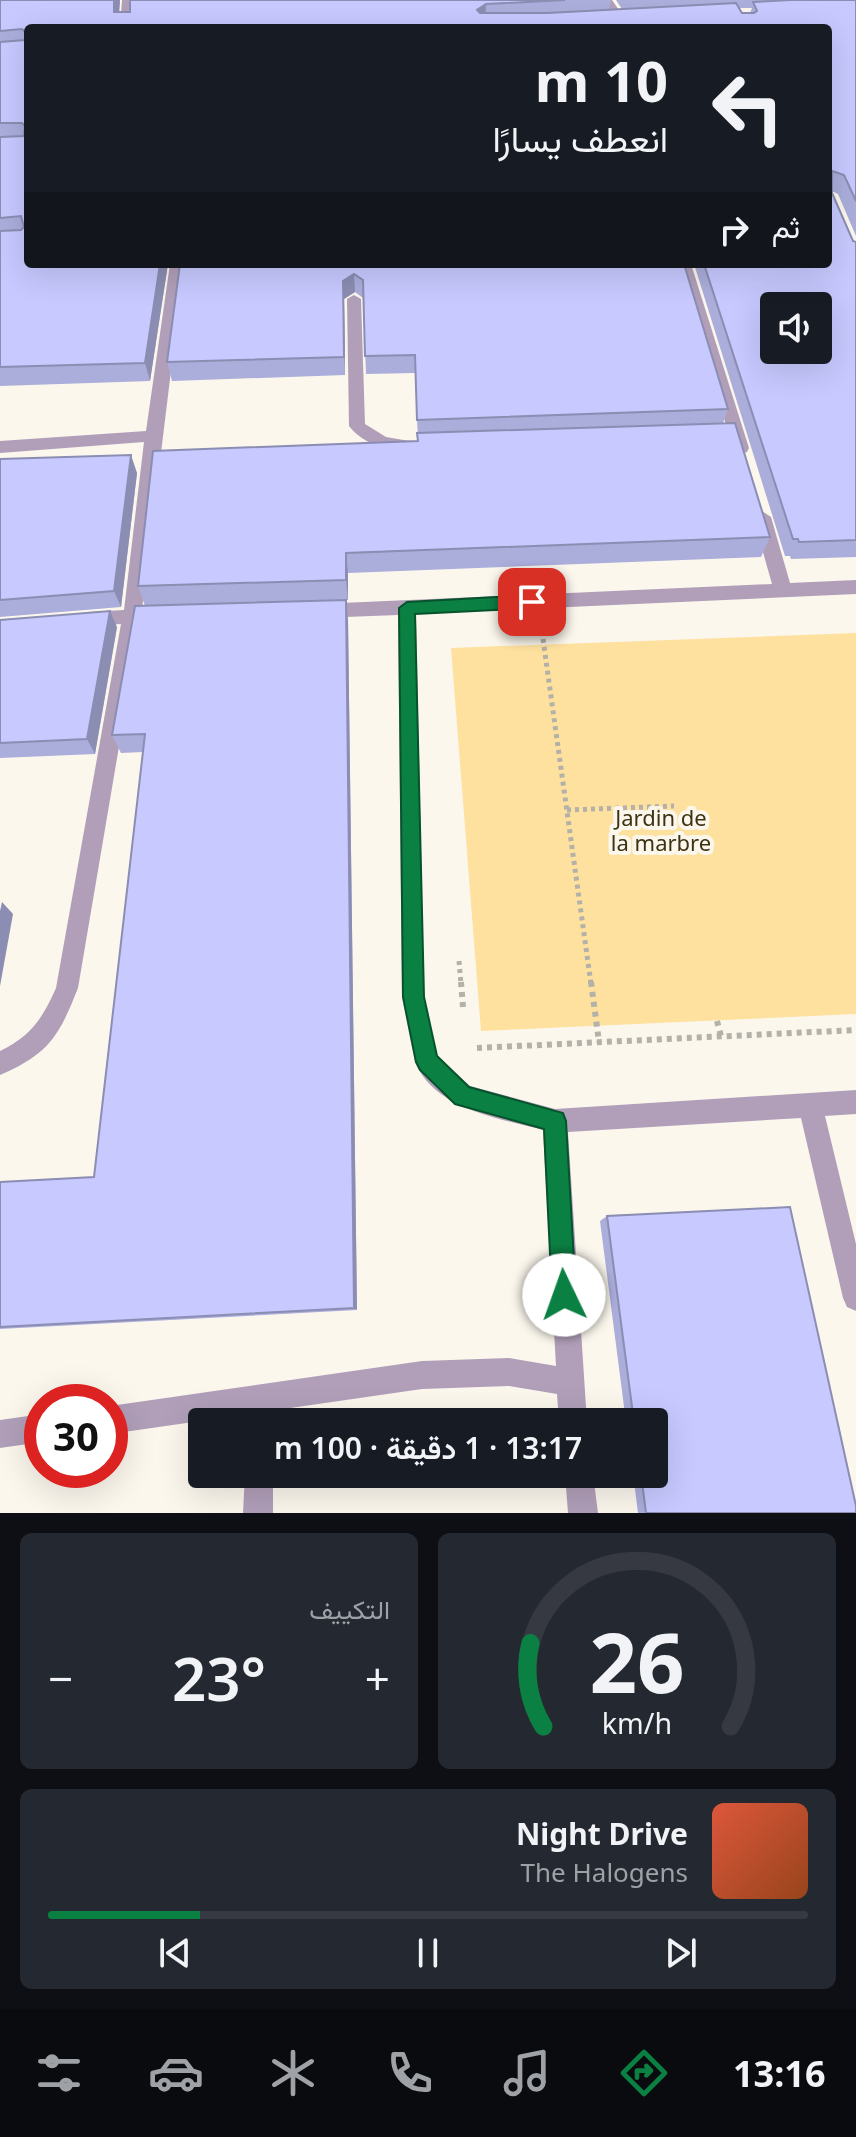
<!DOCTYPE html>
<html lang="ar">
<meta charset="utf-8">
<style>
:root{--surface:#171b24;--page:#242831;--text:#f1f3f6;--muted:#9ea1a6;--line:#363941;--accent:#0b8043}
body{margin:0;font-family:"Noto Sans",Vazirmatn,sans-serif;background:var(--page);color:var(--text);direction:rtl;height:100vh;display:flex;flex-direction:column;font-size:30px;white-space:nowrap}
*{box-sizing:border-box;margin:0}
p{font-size:26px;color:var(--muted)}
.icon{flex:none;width:44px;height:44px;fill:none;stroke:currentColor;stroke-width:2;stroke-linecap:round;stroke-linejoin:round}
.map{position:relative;height:1513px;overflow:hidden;direction:ltr}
.sheet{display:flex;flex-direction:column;gap:20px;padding:20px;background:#0d0f14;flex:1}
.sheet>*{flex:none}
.hud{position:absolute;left:24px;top:24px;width:808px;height:244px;border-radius:8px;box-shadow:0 8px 32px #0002;direction:rtl;background:#171b24;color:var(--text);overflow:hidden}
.controls{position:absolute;left:760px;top:292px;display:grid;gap:16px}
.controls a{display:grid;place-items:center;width:72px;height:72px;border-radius:8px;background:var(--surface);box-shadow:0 8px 32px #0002;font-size:40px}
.speed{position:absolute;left:24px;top:1384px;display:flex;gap:16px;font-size:40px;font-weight:700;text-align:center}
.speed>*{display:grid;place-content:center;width:104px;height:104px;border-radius:50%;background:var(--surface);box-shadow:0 8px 32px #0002;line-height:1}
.speed .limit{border:12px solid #d22;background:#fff;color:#111}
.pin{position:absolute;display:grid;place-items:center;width:68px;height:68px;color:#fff;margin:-34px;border-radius:16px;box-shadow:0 4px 12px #0006}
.me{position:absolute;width:88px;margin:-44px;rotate:357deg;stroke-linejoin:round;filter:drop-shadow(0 0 6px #0008)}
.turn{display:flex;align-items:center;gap:28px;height:168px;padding:0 32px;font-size:36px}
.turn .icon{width:104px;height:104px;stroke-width:2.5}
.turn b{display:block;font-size:56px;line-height:68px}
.then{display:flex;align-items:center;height:76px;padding:0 32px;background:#0003;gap:16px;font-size:30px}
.big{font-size:60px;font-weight:600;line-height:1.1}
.sheet .card{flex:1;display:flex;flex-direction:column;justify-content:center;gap:12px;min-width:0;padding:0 28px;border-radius:12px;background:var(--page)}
.sheet .dial{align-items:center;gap:0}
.dial svg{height:208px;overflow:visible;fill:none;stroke:var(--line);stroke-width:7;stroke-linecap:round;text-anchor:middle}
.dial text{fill:var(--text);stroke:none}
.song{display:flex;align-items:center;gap:24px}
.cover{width:96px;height:96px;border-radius:12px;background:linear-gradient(135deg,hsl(10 70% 55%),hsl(20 70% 35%))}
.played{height:8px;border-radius:4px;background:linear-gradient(90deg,var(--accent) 20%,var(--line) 20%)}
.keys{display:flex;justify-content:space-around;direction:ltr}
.heat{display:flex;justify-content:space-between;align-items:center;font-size:44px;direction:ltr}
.sheet .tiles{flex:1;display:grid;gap:20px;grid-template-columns:1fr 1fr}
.card:last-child{grid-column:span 2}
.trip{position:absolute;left:188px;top:1408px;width:480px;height:80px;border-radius:8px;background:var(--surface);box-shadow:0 8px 32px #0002;font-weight:600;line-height:80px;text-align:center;direction:rtl}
.tabs{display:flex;height:128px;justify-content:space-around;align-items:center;background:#090b0e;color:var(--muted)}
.tabs .icon{width:56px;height:56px}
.tabs .current{color:var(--accent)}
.tabs b{font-size:36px;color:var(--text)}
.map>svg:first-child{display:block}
</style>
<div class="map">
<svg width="856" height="1513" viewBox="0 0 856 1513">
<rect width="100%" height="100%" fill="#fbf7ed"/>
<!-- green -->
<path fill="#fee19e" d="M856,633V1014L481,1031L451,648Z"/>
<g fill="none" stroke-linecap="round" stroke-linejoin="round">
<!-- path-far1 -->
<g stroke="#b4b1a9" stroke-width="5" stroke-dasharray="4 4" stroke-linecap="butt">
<path d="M543,639L591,984"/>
<path d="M567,810L674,806"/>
<path d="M459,961L461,984"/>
</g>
<!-- path -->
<g stroke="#b4b1a9" stroke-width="6" stroke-dasharray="5 5" stroke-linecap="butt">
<path d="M461,982L463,1007"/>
<path d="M591,982L599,1042"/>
<path d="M717,1021L721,1036"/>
<path d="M477,1048L856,1030"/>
</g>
<!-- street -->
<g fill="#b19fb9" fill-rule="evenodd">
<path d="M122,0H132V28H120Z"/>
<path d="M602,0H612L625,19L624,21H616Z"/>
<path d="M170,264H184L142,609L160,608L169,615L160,622L140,623L78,988C59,1036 49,1054 0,1075V1051C30,1037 43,1018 56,988L121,624L88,626L79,619L88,612L124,610L144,442L0,453V441L146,431Z"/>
<path d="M677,264H691L749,448L747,452L741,454L733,448Z"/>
<path d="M354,295L361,299L365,424L386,437L415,442V450C392,455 363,444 349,426L347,299Z"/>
<path d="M762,511L771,517L790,583L856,580V594L416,614L424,997L437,1056L470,1086L555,1109L856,1090V1114L825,1116L856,1244V1311L847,1307L843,1298L801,1118L568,1132L587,1422H559L557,1394L509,1386L422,1389L110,1434V1406L422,1361L509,1358L556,1366L543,1130C499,1118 435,1110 415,1062L402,997L398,615L319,618L310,611L319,604L772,584L753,517Z"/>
<path d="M42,1414V1442L0,1448V1420Z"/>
<path d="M245,1474H273V1513H243Z"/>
<path d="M565,1474H593L598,1513H568Z"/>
</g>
</g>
<!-- wall -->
<g fill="#abaddb" fill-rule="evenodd">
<path d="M0,0H120L119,12H130V0H611L609,10L622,9L616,0H856V236L838,194L832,191L853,241L856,242V557L791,559L790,556H785L694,264H828L28,28L168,264L150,381L0,386ZM739,8H752L750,13H742Z"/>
<path d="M180,264H684L728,409L723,423L770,537L761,557L348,573V600L145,606L138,586L418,441L415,373L366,374L363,298L355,292L344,299L345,375L172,381L167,362Z"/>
<path d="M0,459L137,473L121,607L0,617Z"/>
<path d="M0,620L117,627L95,754L0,758Z"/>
<path d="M348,620L357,1310L0,1329V1182L94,1177L143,752L121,753L112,735Z"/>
<path d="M607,1216L856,1513H638L633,1474H654V1422H626L600,1221Z"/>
</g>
<!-- shaded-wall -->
<g fill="#8b8db2">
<path d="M114,0H120L118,28L114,12Z"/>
<path d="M486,4L485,22L477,10Z"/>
<path d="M160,264H168L150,381L145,363Z"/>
<path d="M354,274L355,292L344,299L345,375L344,357L343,281Z"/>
<path d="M131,455L137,473L121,607L114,591Z"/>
<path d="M346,553L348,573V600L346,580Z"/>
<path d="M346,600L348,620L357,1310L354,1308Z"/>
<path d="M110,611L117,627L95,754L87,739Z"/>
<path d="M2,902L13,914L0,986V911Z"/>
</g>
<!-- building -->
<g fill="#c7c9ff" stroke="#8b8db2" stroke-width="2" fill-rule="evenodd">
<path d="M0,0H114V12H130V0H565L486,4L477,10L480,13H548L736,3L742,13H754L757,11L753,2L792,0H856V201L844,175L832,171V193L853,241L856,242V540L799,542L798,539H793L704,264H828V28H28V264H160L145,363L0,367V231L21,230L24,227L21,216L0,218V137L24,136L25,126L22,123H0V42L25,40V32L22,29L0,31ZM774,306H818V350H774Z"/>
<path d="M180,264H684L728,409L417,420L415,355L365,356L363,280L354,274L343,281L344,357L167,362Z"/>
<path d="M735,423L770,537L346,553V580L138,586L153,451L418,441L417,433Z"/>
<path d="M131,455L114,591L0,600V459Z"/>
<path d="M346,600L354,1308L0,1327V1182L94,1177L145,734L112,735L135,606Z"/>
<path d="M110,611L87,739L0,743V620Z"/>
<path d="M790,1207L856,1506V1513H646L641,1474H654V1422H634L607,1216Z"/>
</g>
<!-- route -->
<path fill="#0b8043" stroke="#07532c" stroke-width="2" d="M532,595L540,602L532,608L415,614L424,997L437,1056L469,1087L563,1113L566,1121L576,1295L573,1303L564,1307L556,1303L552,1295L544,1129L455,1104L420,1070L416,1062L403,997L399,608L407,602Z"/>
<g text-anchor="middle" stroke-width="8" stroke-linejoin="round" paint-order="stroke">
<!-- park labels -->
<g font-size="22" fill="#3e3213" stroke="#fbf7ed">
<text x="661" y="826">Jardin de<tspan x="661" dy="25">la marbre</tspan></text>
</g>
</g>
</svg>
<div class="controls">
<a><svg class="icon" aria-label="sound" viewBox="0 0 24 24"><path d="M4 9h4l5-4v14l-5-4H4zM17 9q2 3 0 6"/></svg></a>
</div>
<div class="speed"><div class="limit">30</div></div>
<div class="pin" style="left:532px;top:602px;background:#d93025"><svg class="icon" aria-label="arrive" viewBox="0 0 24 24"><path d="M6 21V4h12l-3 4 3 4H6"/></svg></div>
<svg class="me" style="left:564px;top:1295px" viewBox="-20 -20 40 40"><circle r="19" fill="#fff"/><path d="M0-13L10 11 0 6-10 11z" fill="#0b8043"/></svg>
<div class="trip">13:17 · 1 دقيقة · 100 m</div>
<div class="hud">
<div class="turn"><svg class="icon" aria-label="left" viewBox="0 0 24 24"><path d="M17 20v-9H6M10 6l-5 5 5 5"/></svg><div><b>10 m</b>انعطف يسارًا</div></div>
<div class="then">ثم<svg class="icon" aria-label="right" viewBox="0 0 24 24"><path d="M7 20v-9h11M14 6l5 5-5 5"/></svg></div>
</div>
</div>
<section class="sheet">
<div class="tiles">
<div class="card dial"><svg viewBox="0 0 100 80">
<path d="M14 69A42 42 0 1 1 86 69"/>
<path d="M14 69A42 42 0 0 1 9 37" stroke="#0b8043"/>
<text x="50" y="56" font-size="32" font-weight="700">26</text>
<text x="50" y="72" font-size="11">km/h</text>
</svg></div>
<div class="card"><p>التكييف</p>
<div class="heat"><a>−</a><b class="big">23°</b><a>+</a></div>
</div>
<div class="card">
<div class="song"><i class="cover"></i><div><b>Night Drive</b><p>The Halogens</p></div></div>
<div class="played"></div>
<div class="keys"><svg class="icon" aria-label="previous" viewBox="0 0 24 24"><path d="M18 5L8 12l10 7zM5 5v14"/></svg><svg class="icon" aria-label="pause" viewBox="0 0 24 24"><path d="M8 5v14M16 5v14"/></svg><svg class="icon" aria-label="next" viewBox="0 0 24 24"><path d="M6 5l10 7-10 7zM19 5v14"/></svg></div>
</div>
</div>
</section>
<nav class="tabs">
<b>13:16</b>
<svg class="icon current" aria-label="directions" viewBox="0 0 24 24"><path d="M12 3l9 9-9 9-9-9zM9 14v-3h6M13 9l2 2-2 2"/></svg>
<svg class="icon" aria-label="music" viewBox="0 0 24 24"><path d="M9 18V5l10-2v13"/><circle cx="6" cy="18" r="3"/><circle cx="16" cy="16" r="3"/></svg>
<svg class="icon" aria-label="phone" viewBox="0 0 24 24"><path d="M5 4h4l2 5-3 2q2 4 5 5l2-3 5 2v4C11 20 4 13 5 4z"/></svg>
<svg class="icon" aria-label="climate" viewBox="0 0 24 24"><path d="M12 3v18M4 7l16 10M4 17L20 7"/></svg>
<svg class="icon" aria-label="car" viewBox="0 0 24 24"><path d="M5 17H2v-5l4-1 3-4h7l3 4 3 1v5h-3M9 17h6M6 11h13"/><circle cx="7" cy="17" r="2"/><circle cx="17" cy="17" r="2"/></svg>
<svg class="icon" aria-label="filters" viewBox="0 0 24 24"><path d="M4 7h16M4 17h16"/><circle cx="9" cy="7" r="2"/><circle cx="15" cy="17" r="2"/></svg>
</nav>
